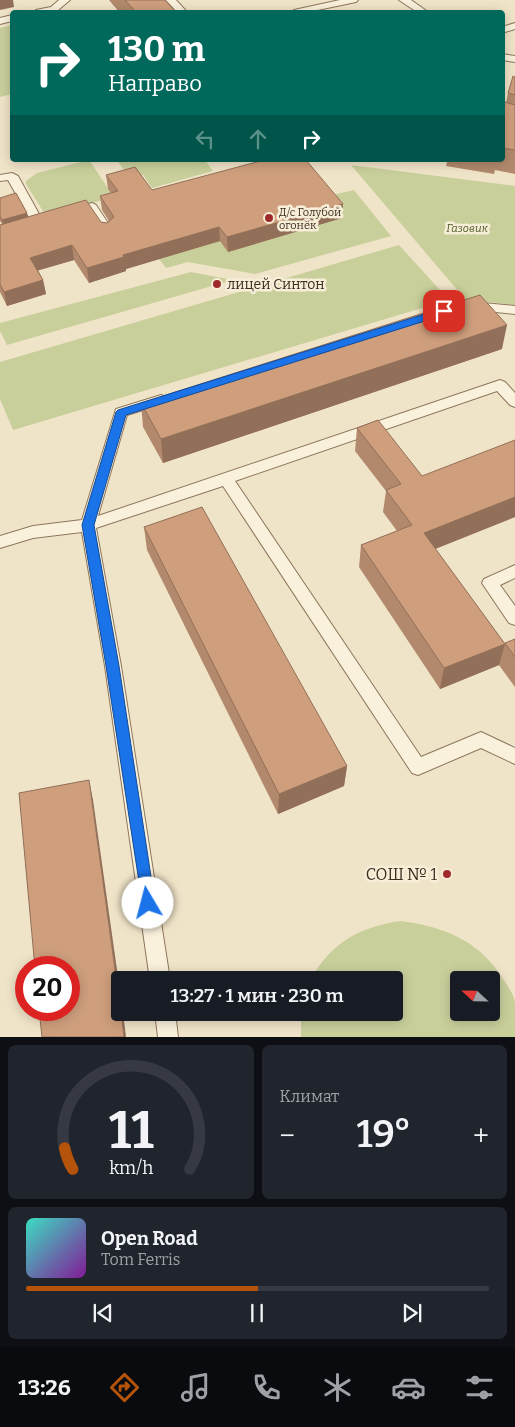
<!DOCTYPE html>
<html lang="ru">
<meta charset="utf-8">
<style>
:root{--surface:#171b24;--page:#20242c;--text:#f1f3f6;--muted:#9ea1a6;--line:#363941;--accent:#b45309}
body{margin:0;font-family:Bitter,serif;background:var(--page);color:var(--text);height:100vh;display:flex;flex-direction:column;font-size:19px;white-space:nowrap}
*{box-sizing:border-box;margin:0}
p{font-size:16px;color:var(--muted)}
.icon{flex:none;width:28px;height:28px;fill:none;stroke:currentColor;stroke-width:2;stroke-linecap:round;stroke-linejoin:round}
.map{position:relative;height:1037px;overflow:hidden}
.details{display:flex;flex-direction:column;gap:8px;padding:8px;background:#0d0f14;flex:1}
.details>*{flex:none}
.top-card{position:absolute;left:10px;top:10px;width:495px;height:152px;border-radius:5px;box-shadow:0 2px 12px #0003;background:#00695c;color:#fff;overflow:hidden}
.needle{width:32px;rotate:292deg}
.buttons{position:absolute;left:450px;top:971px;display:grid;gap:10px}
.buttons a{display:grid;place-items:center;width:50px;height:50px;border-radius:5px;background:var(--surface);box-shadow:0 2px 12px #0003;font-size:25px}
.speed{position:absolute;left:15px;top:956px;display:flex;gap:10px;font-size:25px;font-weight:700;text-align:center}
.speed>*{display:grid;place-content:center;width:65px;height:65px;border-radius:50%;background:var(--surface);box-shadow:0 2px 12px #0003;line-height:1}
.speed .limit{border:8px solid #d22;background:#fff;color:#111}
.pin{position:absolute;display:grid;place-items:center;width:42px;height:42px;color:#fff;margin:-21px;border-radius:10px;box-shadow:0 2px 8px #0006}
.me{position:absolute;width:55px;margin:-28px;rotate:352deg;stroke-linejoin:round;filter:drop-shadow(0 0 4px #0008)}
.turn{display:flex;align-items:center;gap:18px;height:105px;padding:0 15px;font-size:22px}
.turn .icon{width:65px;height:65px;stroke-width:2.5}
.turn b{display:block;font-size:35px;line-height:42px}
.lanes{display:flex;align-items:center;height:48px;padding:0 15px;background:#0003;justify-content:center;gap:25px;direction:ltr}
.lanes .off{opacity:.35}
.big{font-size:38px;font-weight:600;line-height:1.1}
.details .widget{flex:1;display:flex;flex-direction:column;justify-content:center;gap:8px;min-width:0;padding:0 18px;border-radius:8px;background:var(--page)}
.details .dial{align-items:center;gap:0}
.dial svg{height:130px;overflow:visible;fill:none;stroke:var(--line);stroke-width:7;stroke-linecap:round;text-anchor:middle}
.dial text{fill:var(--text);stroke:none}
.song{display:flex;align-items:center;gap:15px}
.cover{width:60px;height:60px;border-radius:8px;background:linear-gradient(135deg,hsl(170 70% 55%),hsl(290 70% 35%))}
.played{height:5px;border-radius:2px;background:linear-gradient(90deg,var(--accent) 50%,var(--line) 50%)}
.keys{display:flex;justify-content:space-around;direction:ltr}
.heat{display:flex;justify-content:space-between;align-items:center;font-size:28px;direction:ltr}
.details .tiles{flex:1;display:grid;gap:8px;grid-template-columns:1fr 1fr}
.widget:last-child{grid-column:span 2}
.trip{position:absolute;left:111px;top:971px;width:292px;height:50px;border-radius:5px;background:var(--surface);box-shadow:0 2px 12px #0003;font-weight:600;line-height:50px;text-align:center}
.dock{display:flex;height:80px;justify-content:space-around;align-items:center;background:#090b0e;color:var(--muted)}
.dock .icon{width:35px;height:35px}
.dock .current{color:var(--accent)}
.dock b{font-size:22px;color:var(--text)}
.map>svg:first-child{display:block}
</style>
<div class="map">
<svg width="515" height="1037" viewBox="0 0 515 1037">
<rect width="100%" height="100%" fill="#f0e4c8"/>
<!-- green -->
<g fill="#c9cf9b" fill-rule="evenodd">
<path d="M12,25V94L0,97V28Z"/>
<path d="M89,160L114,197L46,216L26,184V181L37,173Z"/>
<path d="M117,160H205L213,171L152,188L143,175L130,179Z"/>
<path d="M351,165L515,186V305L465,299Z"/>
<path d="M354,190L391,236L255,274L188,262L166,268L159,259L195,248L287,208L304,229L341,218L324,197Z"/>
<path d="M399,245L449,300L13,430L0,399V362Z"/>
<path d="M191,272L233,280L7,345L0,331V323Z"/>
<path d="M401,921C444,927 479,940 503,979C508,986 514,994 515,1003C515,1013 515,1026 515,1037H301V1013L395,1012V980H311C329,943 362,926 401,921ZM459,980H491V1012H459Z"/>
</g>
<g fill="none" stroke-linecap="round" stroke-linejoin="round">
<defs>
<g id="lane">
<path d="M59,0H70L57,11L34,12L36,10L51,7Z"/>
<path d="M166,0H176L187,12H177Z"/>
<path d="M340,0H358L356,2L308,12H292L294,10Z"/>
<path d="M399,0H411L428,12H417Z"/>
<path d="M12,15V21L0,24V18Z"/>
<path d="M515,23V29L502,33V27Z"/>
<path d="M502,54L515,56V62L502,60Z"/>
<path d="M12,173L18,176L44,223L42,226H34L8,180L0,181V175Z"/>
<path d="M92,203L96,205L114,232L112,235H104L89,212L71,217L65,213L67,210Z"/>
<path d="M472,302L515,306V314L467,309L466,306L467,303Z"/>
<path d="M500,380L505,382L515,393V407L510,405L497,391L235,481L421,757L481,732L515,748V764L481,748L418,775L412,773L223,486L96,528L121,666L170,980H150L105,666L82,532L33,538L0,548V536L33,526L82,520L116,409L161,395L166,397L168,400L166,403L127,415L98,516Z"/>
<path d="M515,565V578L500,585L515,606V625L509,623L482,583L484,579Z"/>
<path d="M155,1012H175L178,1037H158Z"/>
</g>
</defs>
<!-- lane casing -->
<use href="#lane" stroke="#8d765c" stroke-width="2"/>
<!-- lane -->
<use href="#lane" fill="#faf1dc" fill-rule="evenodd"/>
</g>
<!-- wall -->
<g fill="#b2896c">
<path d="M109,0H165L176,12H119Z"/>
<path d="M515,77V174L495,170L494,174L446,166L447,162L436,160H502V111L506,103L508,93Z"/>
<path d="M106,175L152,190L342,218L228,252L220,241L126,269V271L89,283L74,260L38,270L43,280L46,294L7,306L0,292V225L2,224L0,221V198L28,217L101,222L107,223L109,221L102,210L100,196L111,193L108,189Z"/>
<path d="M502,349L163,463L143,427L141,403Z"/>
<path d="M357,428L422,476L515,517L435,549L505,644L515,639V687L499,665L440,689L359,567L361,545L397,531L383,512L386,491L355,451Z"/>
<path d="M144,527L347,766L344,786L278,814L147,550Z"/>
</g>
<!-- shaded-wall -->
<g fill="#916f58">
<path d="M0,0H13L14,7L0,10Z"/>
<path d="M343,204L342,218L228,252L227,237Z"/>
<path d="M27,213L28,220L3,226L2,220Z"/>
<path d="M219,227L220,241L126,269V271L89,283L87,268L123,255Z"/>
<path d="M72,245L74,260L33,272L30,258Z"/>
<path d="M43,280L46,294L7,306L4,292Z"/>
<path d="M507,325L502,349L163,463L161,439Z"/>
<path d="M515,497V517L420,555L424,533Z"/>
<path d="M505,644L499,665L440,689L444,668Z"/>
<path d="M347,766L344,786L278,814L279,794Z"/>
<path d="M89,780L93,800L120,991V1006Z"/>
<path d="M121,1012H123L126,1037H124Z"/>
</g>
<!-- building -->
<g fill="#cf9f7d" stroke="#916f58">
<path d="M125,0H165L176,12H136Z"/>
<path d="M513,76L515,77V95L508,93Z"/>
<path d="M505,102L515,105V150L502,148V111Z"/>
<path d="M264,160H306L343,204L227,237L219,227L123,255L124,257L87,268L72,245L30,258L43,280L4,292L0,284V225L86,200L101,222L107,223L114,217L100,196L118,191L106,175L135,167L152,190Z"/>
<path d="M16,193L27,213L2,220L0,216V198Z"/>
<path d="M480,295L507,325L161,439L141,403Z"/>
<path d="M378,420L422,476L515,440V497L424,533L505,644L444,668L361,545L412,525L386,490L401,484L357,428Z"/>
<path d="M202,507L347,766L279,794L144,527Z"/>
<path d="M515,639V657L505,643Z"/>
<path d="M89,780L120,1006V1012H121L124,1037H42L39,1010H69V968H35L19,793Z"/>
</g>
<!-- route -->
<path fill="#1a73e8" stroke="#114b97" d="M444,308L449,311L447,314L126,415L94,525L119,666L155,903L153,908L148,910L143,908L106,666L82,525L116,412L118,410Z"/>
<!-- markers -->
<g fill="#9e2a2b" stroke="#f7eed8" stroke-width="2">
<circle cx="269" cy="218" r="5"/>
<circle cx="217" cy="284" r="5"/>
<circle cx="447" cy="874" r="5"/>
</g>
<g text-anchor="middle" stroke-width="5" stroke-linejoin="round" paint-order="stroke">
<!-- far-poi labels -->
<g font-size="11" fill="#3d2e20" stroke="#f7eed8" text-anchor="start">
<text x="279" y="216">Д/с Голубой<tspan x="279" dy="13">огонёк</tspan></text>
</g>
<!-- far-park labels -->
<g font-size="11" font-style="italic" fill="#4d5a26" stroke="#f7eed8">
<text x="467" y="232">Газовик</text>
</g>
<!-- poi labels -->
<g font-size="14" fill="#3d2e20" stroke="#f7eed8" text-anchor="start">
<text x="227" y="289">лицей Синтон</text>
</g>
<!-- near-poi labels -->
<g font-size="16" fill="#3d2e20" stroke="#f7eed8" text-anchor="end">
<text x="437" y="880">СОШ № 1</text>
</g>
</g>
</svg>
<div class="buttons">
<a><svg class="needle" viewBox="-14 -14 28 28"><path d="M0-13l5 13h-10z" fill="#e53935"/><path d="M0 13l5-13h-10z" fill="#9ea1a6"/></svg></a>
</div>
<div class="speed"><div class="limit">20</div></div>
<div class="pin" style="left:444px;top:311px;background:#d93025"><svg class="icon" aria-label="arrive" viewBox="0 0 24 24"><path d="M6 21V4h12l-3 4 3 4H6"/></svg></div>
<svg class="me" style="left:148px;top:903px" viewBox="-20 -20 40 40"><circle r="19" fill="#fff"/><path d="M0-13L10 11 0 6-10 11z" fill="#1a73e8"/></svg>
<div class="trip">13:27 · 1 мин · 230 m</div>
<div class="top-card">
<div class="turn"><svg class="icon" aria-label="right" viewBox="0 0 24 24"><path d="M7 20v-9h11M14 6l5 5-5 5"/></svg><div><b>130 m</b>Направо</div></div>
<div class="lanes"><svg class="icon off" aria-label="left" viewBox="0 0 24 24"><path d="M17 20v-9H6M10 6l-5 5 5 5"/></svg><svg class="icon off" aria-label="ahead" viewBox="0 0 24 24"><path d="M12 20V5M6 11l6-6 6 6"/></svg><svg class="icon" aria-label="right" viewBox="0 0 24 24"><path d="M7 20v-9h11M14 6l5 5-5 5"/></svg></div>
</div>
</div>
<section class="details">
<div class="tiles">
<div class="widget dial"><svg viewBox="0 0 100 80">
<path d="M14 69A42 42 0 1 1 86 69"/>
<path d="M14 69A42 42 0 0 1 9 56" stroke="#b45309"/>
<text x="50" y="56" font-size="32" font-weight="700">11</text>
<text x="50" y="72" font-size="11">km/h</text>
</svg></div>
<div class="widget"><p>Климат</p>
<div class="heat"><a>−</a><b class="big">19°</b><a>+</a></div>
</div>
<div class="widget">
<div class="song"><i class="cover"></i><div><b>Open Road</b><p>Tom Ferris</p></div></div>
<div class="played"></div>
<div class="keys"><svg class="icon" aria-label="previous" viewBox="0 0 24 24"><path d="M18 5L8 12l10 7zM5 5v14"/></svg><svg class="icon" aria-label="pause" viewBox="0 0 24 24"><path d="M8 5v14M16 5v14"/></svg><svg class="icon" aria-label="next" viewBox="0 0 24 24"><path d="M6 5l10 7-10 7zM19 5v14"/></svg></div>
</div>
</div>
</section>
<nav class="dock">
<b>13:26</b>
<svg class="icon current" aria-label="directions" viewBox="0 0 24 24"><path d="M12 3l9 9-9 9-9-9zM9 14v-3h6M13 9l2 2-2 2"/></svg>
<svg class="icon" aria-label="music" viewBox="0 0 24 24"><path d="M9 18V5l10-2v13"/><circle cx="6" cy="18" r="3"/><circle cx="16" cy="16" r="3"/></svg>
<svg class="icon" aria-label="phone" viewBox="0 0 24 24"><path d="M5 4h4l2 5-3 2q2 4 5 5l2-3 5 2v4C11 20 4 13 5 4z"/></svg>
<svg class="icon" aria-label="climate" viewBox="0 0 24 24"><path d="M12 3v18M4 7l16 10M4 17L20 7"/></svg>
<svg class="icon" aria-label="car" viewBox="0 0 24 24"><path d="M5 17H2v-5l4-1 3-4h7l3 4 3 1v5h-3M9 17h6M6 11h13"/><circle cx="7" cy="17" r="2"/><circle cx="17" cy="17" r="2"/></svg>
<svg class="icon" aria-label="filters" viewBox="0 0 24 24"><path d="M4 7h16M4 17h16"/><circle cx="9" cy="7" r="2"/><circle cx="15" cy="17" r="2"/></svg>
</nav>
